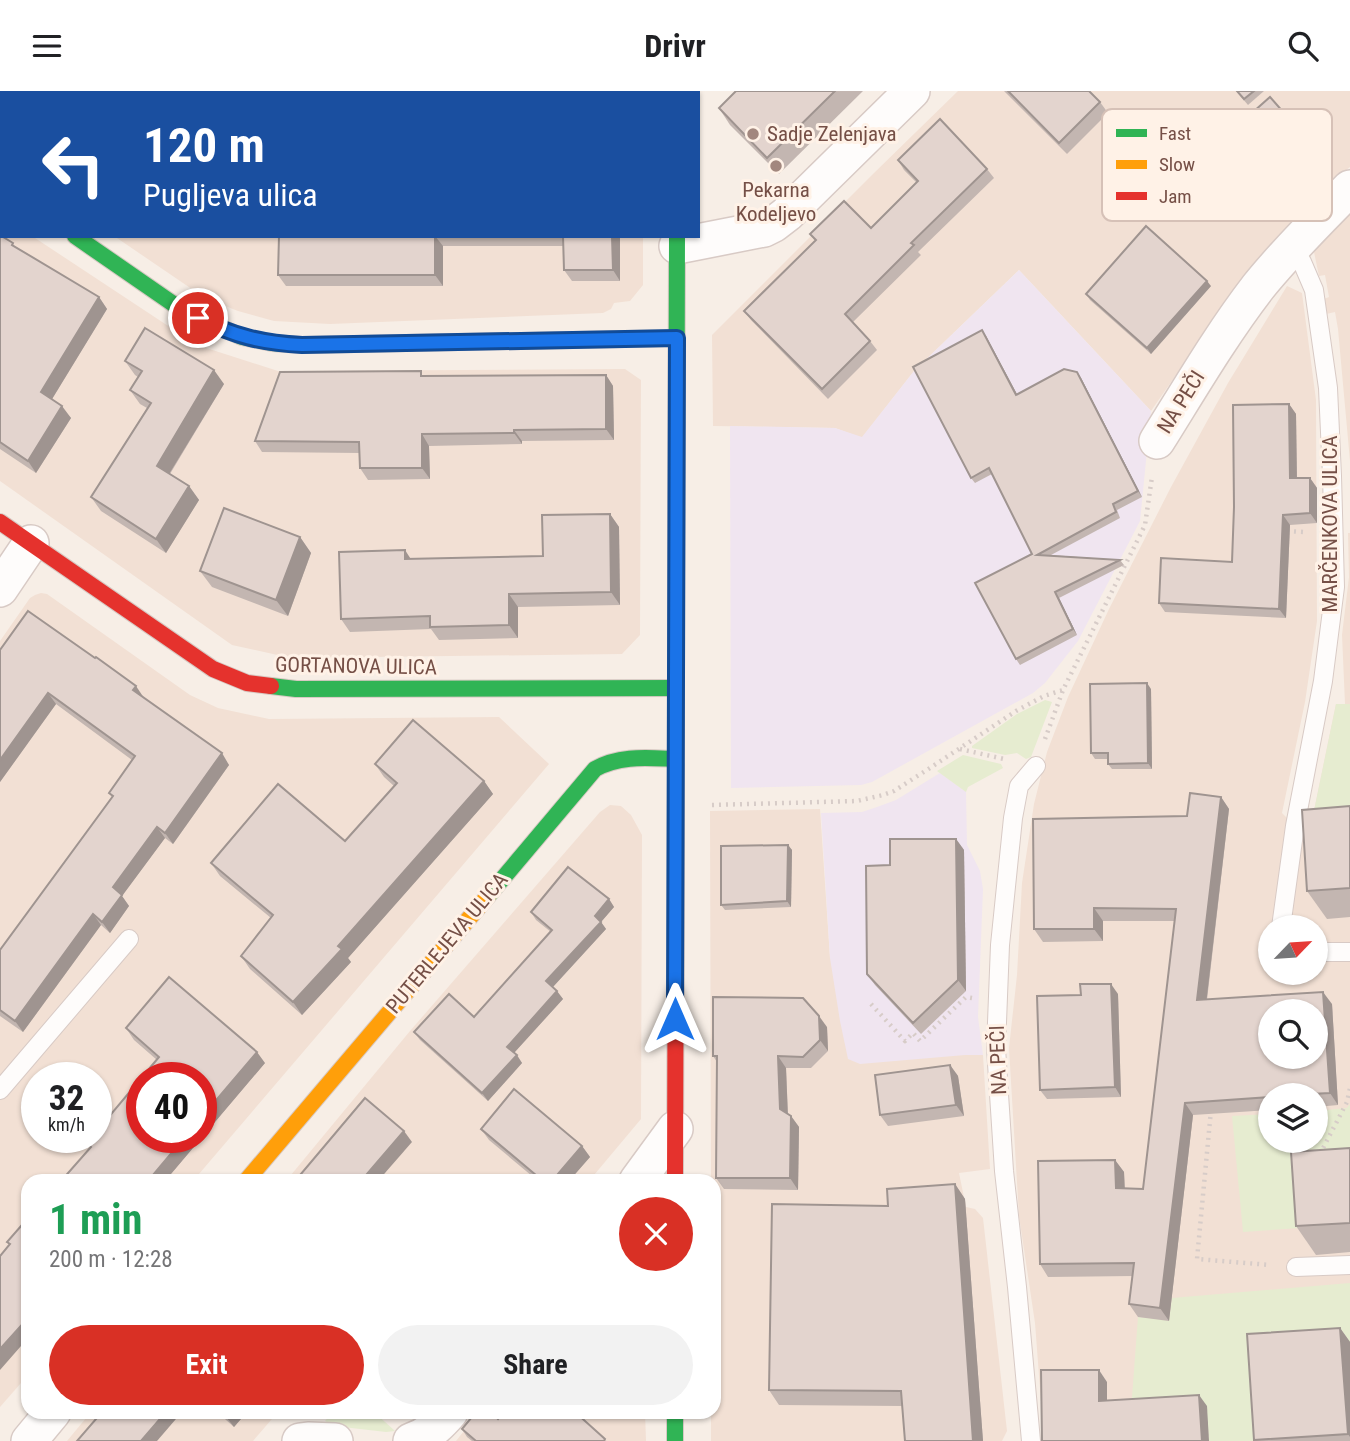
<!DOCTYPE html>
<meta charset="utf-8">
<style>
body{margin:0;font-family:"Roboto Condensed",sans-serif;background:#f2f2f2;color:#202124;height:100vh;display:flex;flex-direction:column;font-size:26px;white-space:nowrap}
*{box-sizing:border-box;margin:0}
p{font-size:23px;color:#757577}
.icon{flex:none;width:38px;height:38px;fill:none;stroke:currentColor;stroke-width:2;stroke-linecap:round;stroke-linejoin:round}
.map{position:relative;flex:1;overflow:hidden}
.drawer{position:absolute;left:21px;top:1083px;width:700px;height:245px;display:flex;flex-direction:column;background:#fff;border-radius:21px;box-shadow:0 2px 5px #0004}
.drawer>*{flex:none}
.banner{position:absolute;left:0px;top:0px;width:700px;height:147px;box-shadow:0 2px 5px #0004;background:#1a4fa0;color:#fff;overflow:hidden}
.needle{width:46px;rotate:65deg}
.controls{position:absolute;left:1258px;top:824px;display:grid;gap:14px}
.controls a{display:grid;place-items:center;width:70px;height:70px;border-radius:50%;background:#fff;box-shadow:0 2px 5px #0004;font-size:35px}
.speed{position:absolute;left:21px;top:971px;display:flex;gap:14px;font-size:35px;font-weight:700;text-align:center}
.speed>*{display:grid;place-content:center;width:91px;height:91px;border-radius:50%;background:#fff;box-shadow:0 2px 5px #0004;line-height:1}
.speed small{font-size:18px;font-weight:400}
.speed .limit{border:10px solid #d22;background:#fff;color:#111}
.pin{position:absolute;display:grid;place-items:center;width:60px;height:60px;color:#fff;margin:-30px;border:4px solid #fff;border-radius:50%;box-shadow:0 2px 7px #0007}
.me{position:absolute;width:77px;margin:-38px;rotate:0deg;stroke-linejoin:round;filter:drop-shadow(0 0 5px #0008)}
.turn{display:flex;align-items:center;gap:24px;height:147px;padding:0 28px;font-size:32px}
.turn .icon{width:91px;height:91px;stroke-width:2.5}
.turn b{display:block;font-size:49px;line-height:60px}
.round{display:grid;place-items:center;flex:none;width:74px;height:74px;border-radius:37px;background:#f2f2f2}
.summary{display:flex;align-items:center;justify-content:space-between;height:119px;padding:0 28px}
h1{font-size:42px;font-weight:700;line-height:52px;color:#1e9e55}
.button{display:flex;gap:14px;margin-top:auto;padding:14px 28px}
.button a{flex:1;height:80px;border-radius:42px;background:#d93025;color:#fff;font-size:28px;font-weight:700;line-height:80px;text-align:center}
.button a+a{background:#f2f2f2;color:#202124}
header{display:flex;justify-content:space-between;align-items:center;height:91px;padding:0 28px;background:#fff;font-size:32px;font-weight:700}
.map>svg:first-child{display:block}
</style>
<header><svg class="icon" aria-label="menu" viewBox="0 0 24 24"><path d="M4 6h16M4 12h16M4 18h16"/></svg>Drivr<svg class="icon" aria-label="search" viewBox="0 0 24 24"><circle cx="10" cy="10" r="6"/><path d="M15 15l6 6"/></svg></header>
<div class="map">
<svg width="1350" height="1350" viewBox="0 0 1350 1350">
<rect width="100%" height="100%" fill="#f7eee6"/>
<!-- residential -->
<g fill="#f2e0d4" fill-rule="evenodd">
<path d="M0 0H641V2H2V69L0 68Z"/>
<path d="M958 0H1350V76L1322 98 1239 193 1151 320 1019 179 914 280 862 347 835 337 713 335 712 244 874 82Z"/>
<path d="M1350 120V370L1338 238 1335 221 1326 223 1324 208 1329 206 1325 184 1319 185 1314 161 1319 152Z"/>
<path d="M0 124 2 125V145H32L197 254 278 280 625 278 641 289 640 544 622 563 291 567 232 554 0 390Z"/>
<path d="M114 145H643V194L630 210 614 212 611 218 603 222 330 233 274 230 238 220 205 207Z"/>
<path d="M1287 195 1302 202 1316 309 1317 530 1305 611 1282 722 1295 735 1309 744 1336 613H1345L1342 544 1349 486 1348 442H1350V1350H1044L1035 1232 1019 1125 1009 957 1017 884 1022 792 1034 713 1047 661 1068 606 1109 518 1171 396 1228 292ZM1270 836H1316V882H1270ZM1270 920H1316V966H1270ZM1270 1004H1316V1050H1270Z"/>
<path d="M41 502 47 503 190 604 218 617 269 628 499 626 549 673 193 1090H28V1284L0 1316V550L30 507 35 504ZM37 987H96V1046H37ZM142 987H201V1046H142Z"/>
<path d="M610 714 621 715 631 724 642 744 641 1028 589 1090H286L410 940 600 721Z"/>
<path d="M820 718 830 867 965 964H983L990 1078 959 1082 966 1116 975 1118 983 1127 1007 1340 1002 1350H711V1321H714V1090H711L710 720Z"/>
<path d="M91 1321H278L253 1350H67Z"/>
<path d="M479 1321H645L646 1350H456Z"/>
</g>
<!-- education -->
<g fill="#f0e5f0">
<path d="M1019 179 1151 320 1140 430 1078 550 1045 592 1033 602 872 691 861 694 731 697 730 335 835 337 862 346 914 280Z"/>
<path d="M940 682 966 701 967 754 980 780 983 798 978 926 983 964H965L860 973 848 968 840 930 830 867 821 722 862 721 877 716 896 709Z"/>
</g>
<!-- green -->
<g fill="#e6ecd0">
<path d="M1045 609 1052 611 1031 666 1026 668 1017 662 1005 664 972 657V655L1017 623Z"/>
<path d="M1336 613H1350V745L1309 744Z"/>
<path d="M963 664 1001 673 1003 677 968 696 966 701 937 680Z"/>
<path d="M1350 1013V1087L1314 1136 1243 1141 1232 1025 1270 1023V1050H1316V1020L1347 1017Z"/>
<path d="M1350 1192V1266L1272 1350H1209L1206 1315 1131 1319 1138 1226 1169 1229 1172 1207Z"/>
<path d="M333 1321H374L395 1340 386 1341 334 1335 325 1330Z"/>
</g>
<g fill="none" stroke-linecap="round" stroke-linejoin="round">
<!-- lane casing -->
<g stroke="#d8cac5" stroke-width="20">
<g id="lane">
<path d="M1281 836 1295 735 1323 590 1335 496 1332 385 1328 297 1314 199 1302 171 1293 157"/>
<path d="M1316 861H1350"/>
<path d="M0 999 129 848"/>
<path d="M1296 1176 1350 1174"/>
<path d="M1031 1350 1017 1196 1004 1080 996 957 1000 854 1013 727 1019 695 1036 675"/>
</g>
</g>
<!-- street casing -->
<g stroke="#d8cac5" stroke-width="38">
<g id="street">
<path d="M0 94 2 95"/>
<path d="M677 155 764 138 774 133 787 123 912 0"/>
<path d="M1157 350C1189 299 1221 244 1258 196 1286 161 1319 129 1350 97"/>
<path d="M0 498 31 452"/>
<path d="M637 1090 675 1038"/>
<path d="M29 1350 53 1321"/>
<path d="M300 1350 308 1349 335 1350"/>
<path d="M411 1350C428 1344 438 1335 450 1321"/>
</g>
</g>
<!-- fast casing -->
<g stroke="#d7c9c3" stroke-width="18">
<g id="fast">
<path d="M75 145 182 219 242 246 272 252 302 254 676 247"/>
<path d="M676 493 677 145"/>
<path d="M271 595 296 598 676 597"/>
<path d="M488 805 595 678C620 664 647 667 675 668"/>
<path d="M675 1321V1350"/>
</g>
</g>
<!-- slow casing -->
<g stroke="#d7c9c3" stroke-width="18">
<g id="slow">
<path d="M677 0V2"/>
<path d="M676 754V493"/>
<path d="M246 1090 488 805"/>
</g>
</g>
<!-- jam casing -->
<g stroke="#d7c9c3" stroke-width="18">
<g id="jam">
<path d="M0 431 213 578 247 592 271 595"/>
<path d="M675 1090 676 754"/>
</g>
</g>
<!-- path -->
<g stroke="#d7ccc8" stroke-width="4.5" stroke-dasharray="2 5" stroke-linecap="butt">
<path d="M1287 440 1304 441V443"/>
<path d="M1045 648 1063 599 1145 434 1152 386"/>
<path d="M960 658 1004 668"/>
<path d="M712 714 857 710 883 704 894 700 930 677 1016 620 1044 605 1063 599"/>
<path d="M871 913 905 950 913 942 920 950 966 906 972 907"/>
<path d="M1211 1019 1197 1168 1270 1174"/>
<path d="M1320 1063 1347 1011 1350 997"/>
</g>
<!-- lane -->
<use href="#lane" stroke="#fefcfb" stroke-width="18"/>
<!-- street -->
<use href="#street" stroke="#fefcfb" stroke-width="35"/>
<!-- fast -->
<use href="#fast" stroke="#30b455" stroke-width="16"/>
<!-- slow -->
<use href="#slow" stroke="#ff9f0a" stroke-width="16"/>
<!-- jam -->
<use href="#jam" stroke="#e5322d" stroke-width="16"/>
</g>
<!-- wall -->
<g fill="#c3b6b1">
<path d="M0 0H76L75 2H2V23L0 21Z"/>
<path d="M736 0H863L779 83 730 34 719 17Z"/>
<path d="M1004 0H1089L1100 11 1108 22 1067 63Z"/>
<path d="M1236 0H1264L1248 14Z"/>
<path d="M1312 54 1323 70 1263 124 1221 76 1209 60Z"/>
<path d="M898 69 987 78 994 87 918 161 921 164 853 231 870 250 877 259 828 308 751 229 744 220 815 150 810 143 871 137 917 92 904 79Z"/>
<path d="M0 144 16 156 99 206 107 218 52 308 71 327 36 382 0 358Z"/>
<path d="M279 145H620V190H572L564 179 563 155H443V195H286L278 184Z"/>
<path d="M1211 195 1151 263 1090 209 1086 203Z"/>
<path d="M986 245 1017 303 1077 281 1081 287 1142 406 1117 419 1120 427 1051 464 1120 469 1124 474 1059 507 1077 544 1020 574 1016 568 1032 463 992 383 975 392 971 387Z"/>
<path d="M125 270 224 293 170 383 189 395 199 409 166 462 101 420 91 406 147 317 140 313 130 299 138 286 135 284Z"/>
<path d="M606 284 613 295 614 349 522 350V353L429 355 430 388 368 389 360 377V362L262 361 255 350 425 285Z"/>
<path d="M1289 313 1296 323 1297 387H1310L1317 397V432L1290 434 1286 527 1165 521 1159 512 1232 471Z"/>
<path d="M610 423 619 436 620 514 518 516V547L439 549 431 538 350 541 341 528 411 468 543 465Z"/>
<path d="M300 446 311 462 288 525 212 496 200 480Z"/>
<path d="M0 559 144 607 229 674 173 753 165 747 122 805 129 815 110 842 101 834 23 941 0 925V859L112 706 109 702 132 669 56 613 0 691Z"/>
<path d="M1151 598 1152 678H1112L1108 673V668H1095L1091 662Z"/>
<path d="M375 673 484 690 493 703 348 867 351 871 302 924 250 878 241 865 271 827 220 785 211 772 345 750 394 695 384 686Z"/>
<path d="M1221 706 1229 718 1207 909 1332 913 1338 1014 1316 1016V1004H1270V1019L1193 1024 1169 1230 1138 1226 1129 1213 1133 1185 1048 1186 1040 1173 1115 1069 1124 1081 1125 1097 1143 1098 1175 830H1103V850L1043 851 1034 838 1187 725Z"/>
<path d="M1350 715V826L1327 828 1307 800Z"/>
<path d="M956 748 964 759 966 900 921 943 875 894 867 883 890 774Z"/>
<path d="M788 754 792 759 791 816 725 819 721 814Z"/>
<path d="M609 808 614 816 601 831 606 838 553 896 563 908 514 962 522 972 488 1010 420 949 414 941 474 926 551 841 536 829 531 821Z"/>
<path d="M1118 903 1121 1006 1047 1008 1040 999 1081 904Z"/>
<path d="M827 936 828 960 811 977H786L788 1023 791 1025 799 1036 798 1099 724 1098 716 1087 717 971 713 965Z"/>
<path d="M126 937 265 972 165 1090H61L91 1057 87 1052 157 969 134 949Z"/>
<path d="M950 974 958 985 964 1025 888 1035 880 1024Z"/>
<path d="M481 1038 582 1055 590 1066 569 1090H538L489 1049Z"/>
<path d="M1350 1057V1161L1316 1164 1296 1135Z"/>
<path d="M955 1093 965 1108 983 1350H905L902 1315 779 1314 769 1299 888 1115Z"/>
<path d="M1340 1237 1350 1251V1350H1255Z"/>
<path d="M217 1321H247L234 1336Z"/>
<path d="M498 1328 607 1350H472L467 1346 462 1338Z"/>
</g>
<!-- shaded-wall -->
<g fill="#9f9490">
<path d="M53 0H76L75 2H52Z"/>
<path d="M435 145 443 155V195L435 184Z"/>
<path d="M612 145H620V190L613 179Z"/>
<path d="M1207 190 1211 195 1151 263 1147 257Z"/>
<path d="M99 206 107 218 49 313 41 301Z"/>
<path d="M982 239 986 245 1020 309 1016 304Z"/>
<path d="M214 279 224 293 166 388 157 375Z"/>
<path d="M1077 281 1081 287 1142 406 1138 400Z"/>
<path d="M606 284 613 295 614 349 606 338Z"/>
<path d="M1289 313 1296 323 1297 396 1290 387Z"/>
<path d="M62 315 71 327 36 382 28 370Z"/>
<path d="M514 339 522 350V353L514 342Z"/>
<path d="M422 343 429 355 430 388 422 377Z"/>
<path d="M1310 387 1317 397V432L1310 422Z"/>
<path d="M189 395 199 409 166 462 156 448Z"/>
<path d="M610 423 619 436 620 514 611 501Z"/>
<path d="M1283 424 1290 434 1286 527 1279 518Z"/>
<path d="M300 446 311 462 288 525 276 509Z"/>
<path d="M405 459 414 473 405 468Z"/>
<path d="M1055 501 1059 507 1077 544 1073 538Z"/>
<path d="M509 503 518 516V547L509 534Z"/>
<path d="M1147 592 1151 598 1152 678 1148 672Z"/>
<path d="M136 595 144 607 133 599Z"/>
<path d="M48 602 56 613 0 691V669Z"/>
<path d="M222 662 229 674 173 753 165 742Z"/>
<path d="M484 690 493 703 348 867 351 871 302 924 293 911 338 855Z"/>
<path d="M1221 706 1229 718 1205 922 1197 909Z"/>
<path d="M157 736 165 747 122 805 129 815 110 842 102 831 113 796Z"/>
<path d="M956 748 964 759 966 900 958 889Z"/>
<path d="M788 754 792 759 791 816 787 810Z"/>
<path d="M609 808 614 816 601 831 606 838 551 898 546 890 595 825Z"/>
<path d="M1094 817 1103 830V850L1094 838Z"/>
<path d="M93 823 101 834 23 941 15 930Z"/>
<path d="M1111 893 1118 903 1121 1006 1115 996Z"/>
<path d="M557 900 563 908 513 963 507 956Z"/>
<path d="M1323 901 1332 913 1338 1014 1330 1002Z"/>
<path d="M819 925 827 936 828 960 820 949Z"/>
<path d="M257 961 265 972 165 1090H148L185 1046H201V1027Z"/>
<path d="M517 964 522 972 488 1010 482 1002Z"/>
<path d="M778 965 786 977 788 1029 780 1018Z"/>
<path d="M950 974 958 985 964 1025 956 1014Z"/>
<path d="M1185 1012 1193 1024 1169 1230 1160 1217Z"/>
<path d="M791 1025 799 1036 798 1099 790 1087Z"/>
<path d="M404 1040 412 1051 378 1090H361Z"/>
<path d="M582 1055 590 1066 569 1090H552Z"/>
<path d="M1115 1069 1124 1081 1125 1109 1116 1097Z"/>
<path d="M955 1093 965 1108 983 1350H973Z"/>
<path d="M28 1227V1247L0 1279V1258Z"/>
<path d="M1340 1237 1350 1251V1346L1348 1343Z"/>
<path d="M1099 1279 1107 1291V1321L1099 1310Z"/>
<path d="M1199 1304 1207 1315 1209 1350H1202Z"/>
<path d="M166 1321H182L157 1350H141Z"/>
<path d="M230 1321H247L234 1336 226 1326Z"/>
</g>
<!-- building -->
<g fill="#e3d4ce" stroke="#9f9490" stroke-width="2" fill-rule="evenodd">
<path d="M0 0H53L52 2H2V13L0 12Z"/>
<rect x="437" y="0" width="197" height="2"/>
<path d="M736 0H835L767 67 719 17Z"/>
<path d="M1008 0H1089L1100 11 1059 52Z"/>
<path d="M1237 0H1254L1244 8Z"/>
<path d="M1270 6 1312 54 1251 107 1209 60Z"/>
<path d="M940 28 987 78 911 152 914 154 845 223 870 250 822 298 744 220 816 149 810 143 844 110 871 137 918 90 898 69Z"/>
<path d="M1146 135 1207 190 1147 257 1086 203Z"/>
<path d="M0 144 13 152 12 154 99 206 41 301 62 315 28 370 0 351Z"/>
<path d="M279 145H435V184H278Z"/>
<path d="M563 145H612L613 179H564Z"/>
<path d="M145 237 214 279 157 375 189 395 156 448 91 406 151 312 130 299 142 280 125 270Z"/>
<path d="M982 239 1016 304 1064 278 1077 281 1138 400 1113 413 1116 421 1037 464 1120 469 1055 501 1073 538 1016 568 975 492 1032 463 989 377 971 387 913 276Z"/>
<path d="M421 280V285L606 284V338L514 339V342L422 343V377H360L359 351 255 350 280 281Z"/>
<path d="M1289 313 1290 387H1310V422L1283 424 1279 518 1159 512 1161 467 1232 471 1234 416 1233 314Z"/>
<path d="M224 417 300 446 276 509 200 480Z"/>
<path d="M610 423 611 501 509 503V534L430 536V525L341 528 339 461 405 459V468L543 465 542 424Z"/>
<path d="M28 520 95 567 96 566 136 595 133 599 222 662 165 742 157 736 113 796 122 804 102 831 93 823 15 930 0 919V859L113 705 109 702 135 665 48 602 0 669V559Z"/>
<path d="M1147 592 1148 672 1108 673V662H1091L1090 593Z"/>
<path d="M413 629 484 690 338 855 342 858 293 911 241 865 273 824 211 772 278 693 345 750 397 692 375 673Z"/>
<path d="M1190 702 1221 706 1197 909 1323 901 1330 1002 1290 1004H1270V1006L1185 1012 1160 1217 1129 1213 1134 1172 1040 1173 1038 1070 1115 1069 1116 1097 1143 1098 1176 818 1094 817V838H1034L1033 728 1187 725ZM1270 920H1316V966H1270Z"/>
<path d="M1350 715V797L1307 800 1302 719Z"/>
<path d="M890 748H956L958 889 913 932 867 883 866 775 890 774Z"/>
<path d="M788 754 787 810 721 814V755Z"/>
<path d="M568 776 609 808 595 825 601 831 546 890 557 900 507 956 517 964 482 1002 414 941 449 903 474 926 552 839 531 821Z"/>
<path d="M169 886 257 961 201 1027V987H142V1046H185L148 1090H61L91 1056 87 1052 92 1046H96V1041L159 966 126 937Z"/>
<path d="M1080 893H1111L1115 996 1040 999 1037 905 1081 904Z"/>
<path d="M713 906 803 907 819 925 820 949 803 966 778 965 780 1018 791 1025 790 1087H716L717 965H713Z"/>
<path d="M950 974 956 1014 880 1024 875 984Z"/>
<path d="M514 998 582 1055 552 1090H543L481 1038Z"/>
<path d="M365 1007 404 1040 361 1090H295Z"/>
<path d="M1350 1057V1132L1296 1135 1291 1061Z"/>
<path d="M955 1093 973 1350H905L901 1300 769 1299 772 1113 888 1115 887 1098Z"/>
<path d="M28 1127V1227L0 1258V1165L10 1153 7 1151Z"/>
<path d="M1340 1237 1348 1343 1254 1349 1247 1243Z"/>
<path d="M1041 1279H1099V1310L1199 1304 1202 1350H1042Z"/>
<path d="M102 1321H166L141 1350H77Z"/>
<path d="M221 1321H230L226 1326Z"/>
<path d="M476 1321H491L498 1328 504 1321H575L605 1348 604 1350H476L462 1338Z"/>
</g>
<g fill="none" stroke-linecap="round" stroke-linejoin="round">
<!-- route casing -->
<g stroke="#114b97" stroke-width="18">
<path id="route" d="M198 227C234 245 262 252 302 254L677 247 675 928"/>
</g>
<!-- route -->
<use href="#route" stroke="#1a73e8" stroke-width="12"/>
</g>
<!-- markers -->
<g fill="#a2877e" stroke="#fff2e7" stroke-width="2.5">
<circle cx="753" cy="43" r="7"/>
<circle cx="776" cy="75" r="7"/>
</g>
<g text-anchor="middle" stroke-width="6" stroke-linejoin="round" paint-order="stroke">
<!-- poi labels -->
<g font-size="21" fill="#754f46" stroke="#fff2e7" text-anchor="start">
<text x="767" y="50">Sadje Zelenjava</text>
<text x="776" y="106" text-anchor="middle">Pekarna<tspan x="776" dy="24">Kodeljevo</tspan></text>
</g>
<!-- street labels -->
<g font-size="21" fill="#754f46" stroke="#fff2e7">
<text transform="translate(1181 311) rotate(-58)" y="7">NA PEČI</text>
<text transform="translate(1330 433) rotate(-90)" y="7">MARČENKOVA ULICA</text>
<text transform="translate(356 575) rotate(1)" y="7">GORTANOVA ULICA</text>
<text transform="translate(447 852) rotate(-50)" y="7">PUTERLEJEVA ULICA</text>
<text transform="translate(998 969) rotate(-92)" y="7">NA PEČI</text>
</g>
</g>
<!-- legend -->
<rect x="1102" y="18" width="230" height="112" rx="10" fill="#fff2e7" stroke="#d6c1b7" stroke-width="2"/>
<rect x="1116" y="38" width="31" height="8" fill="#30b455"/>
<rect x="1116" y="69" width="31" height="9" fill="#ff9f0a"/>
<rect x="1116" y="101" width="31" height="8" fill="#e5322d"/>
<g font-size="19" fill="#754f46">
<text x="1159" y="49">Fast</text>
<text x="1159" y="80">Slow</text>
<text x="1159" y="112">Jam</text>
</g>
</svg>
<div class="controls">
<a><svg class="needle" viewBox="-14 -14 28 28"><path d="M0-13l5 13h-10z" fill="#e53935"/><path d="M0 13l5-13h-10z" fill="#757577"/></svg></a>
<a><svg class="icon" aria-label="search" viewBox="0 0 24 24"><circle cx="10" cy="10" r="6"/><path d="M15 15l6 6"/></svg></a>
<a><svg class="icon" aria-label="layers" viewBox="0 0 24 24"><path d="M12 4l9 5-9 5-9-5zM3 14l9 5 9-5"/></svg></a>
</div>
<div class="speed"><div>32<small>km/h</small></div><div class="limit">40</div></div>
<div class="pin" style="left:198px;top:227px;background:#d93025"><svg class="icon" aria-label="arrive" viewBox="0 0 24 24"><path d="M6 21V4h12l-3 4 3 4H6"/></svg></div>
<svg class="me" style="left:675px;top:928px" viewBox="-20 -20 40 40"><path d="M0-17L14 15 0 8-14 15z" fill="#1a73e8" stroke="#fff" stroke-width="4"/></svg>
<div class="banner">
<div class="turn"><svg class="icon" aria-label="left" viewBox="0 0 24 24"><path d="M17 20v-9H6M10 6l-5 5 5 5"/></svg><div><b>120 m</b>Pugljeva ulica</div></div>
</div>
<section class="drawer">
<div class="summary"><div><h1>1 min</h1><p>200 m · 12:28</p></div><a class="round" style="background:#d93025;color:#fff"><svg class="icon" aria-label="close" viewBox="0 0 24 24"><path d="M6 6l12 12M18 6L6 18"/></svg></a></div>
<div class="button"><a>Exit</a><a>Share</a></div>
</section>
</div>
